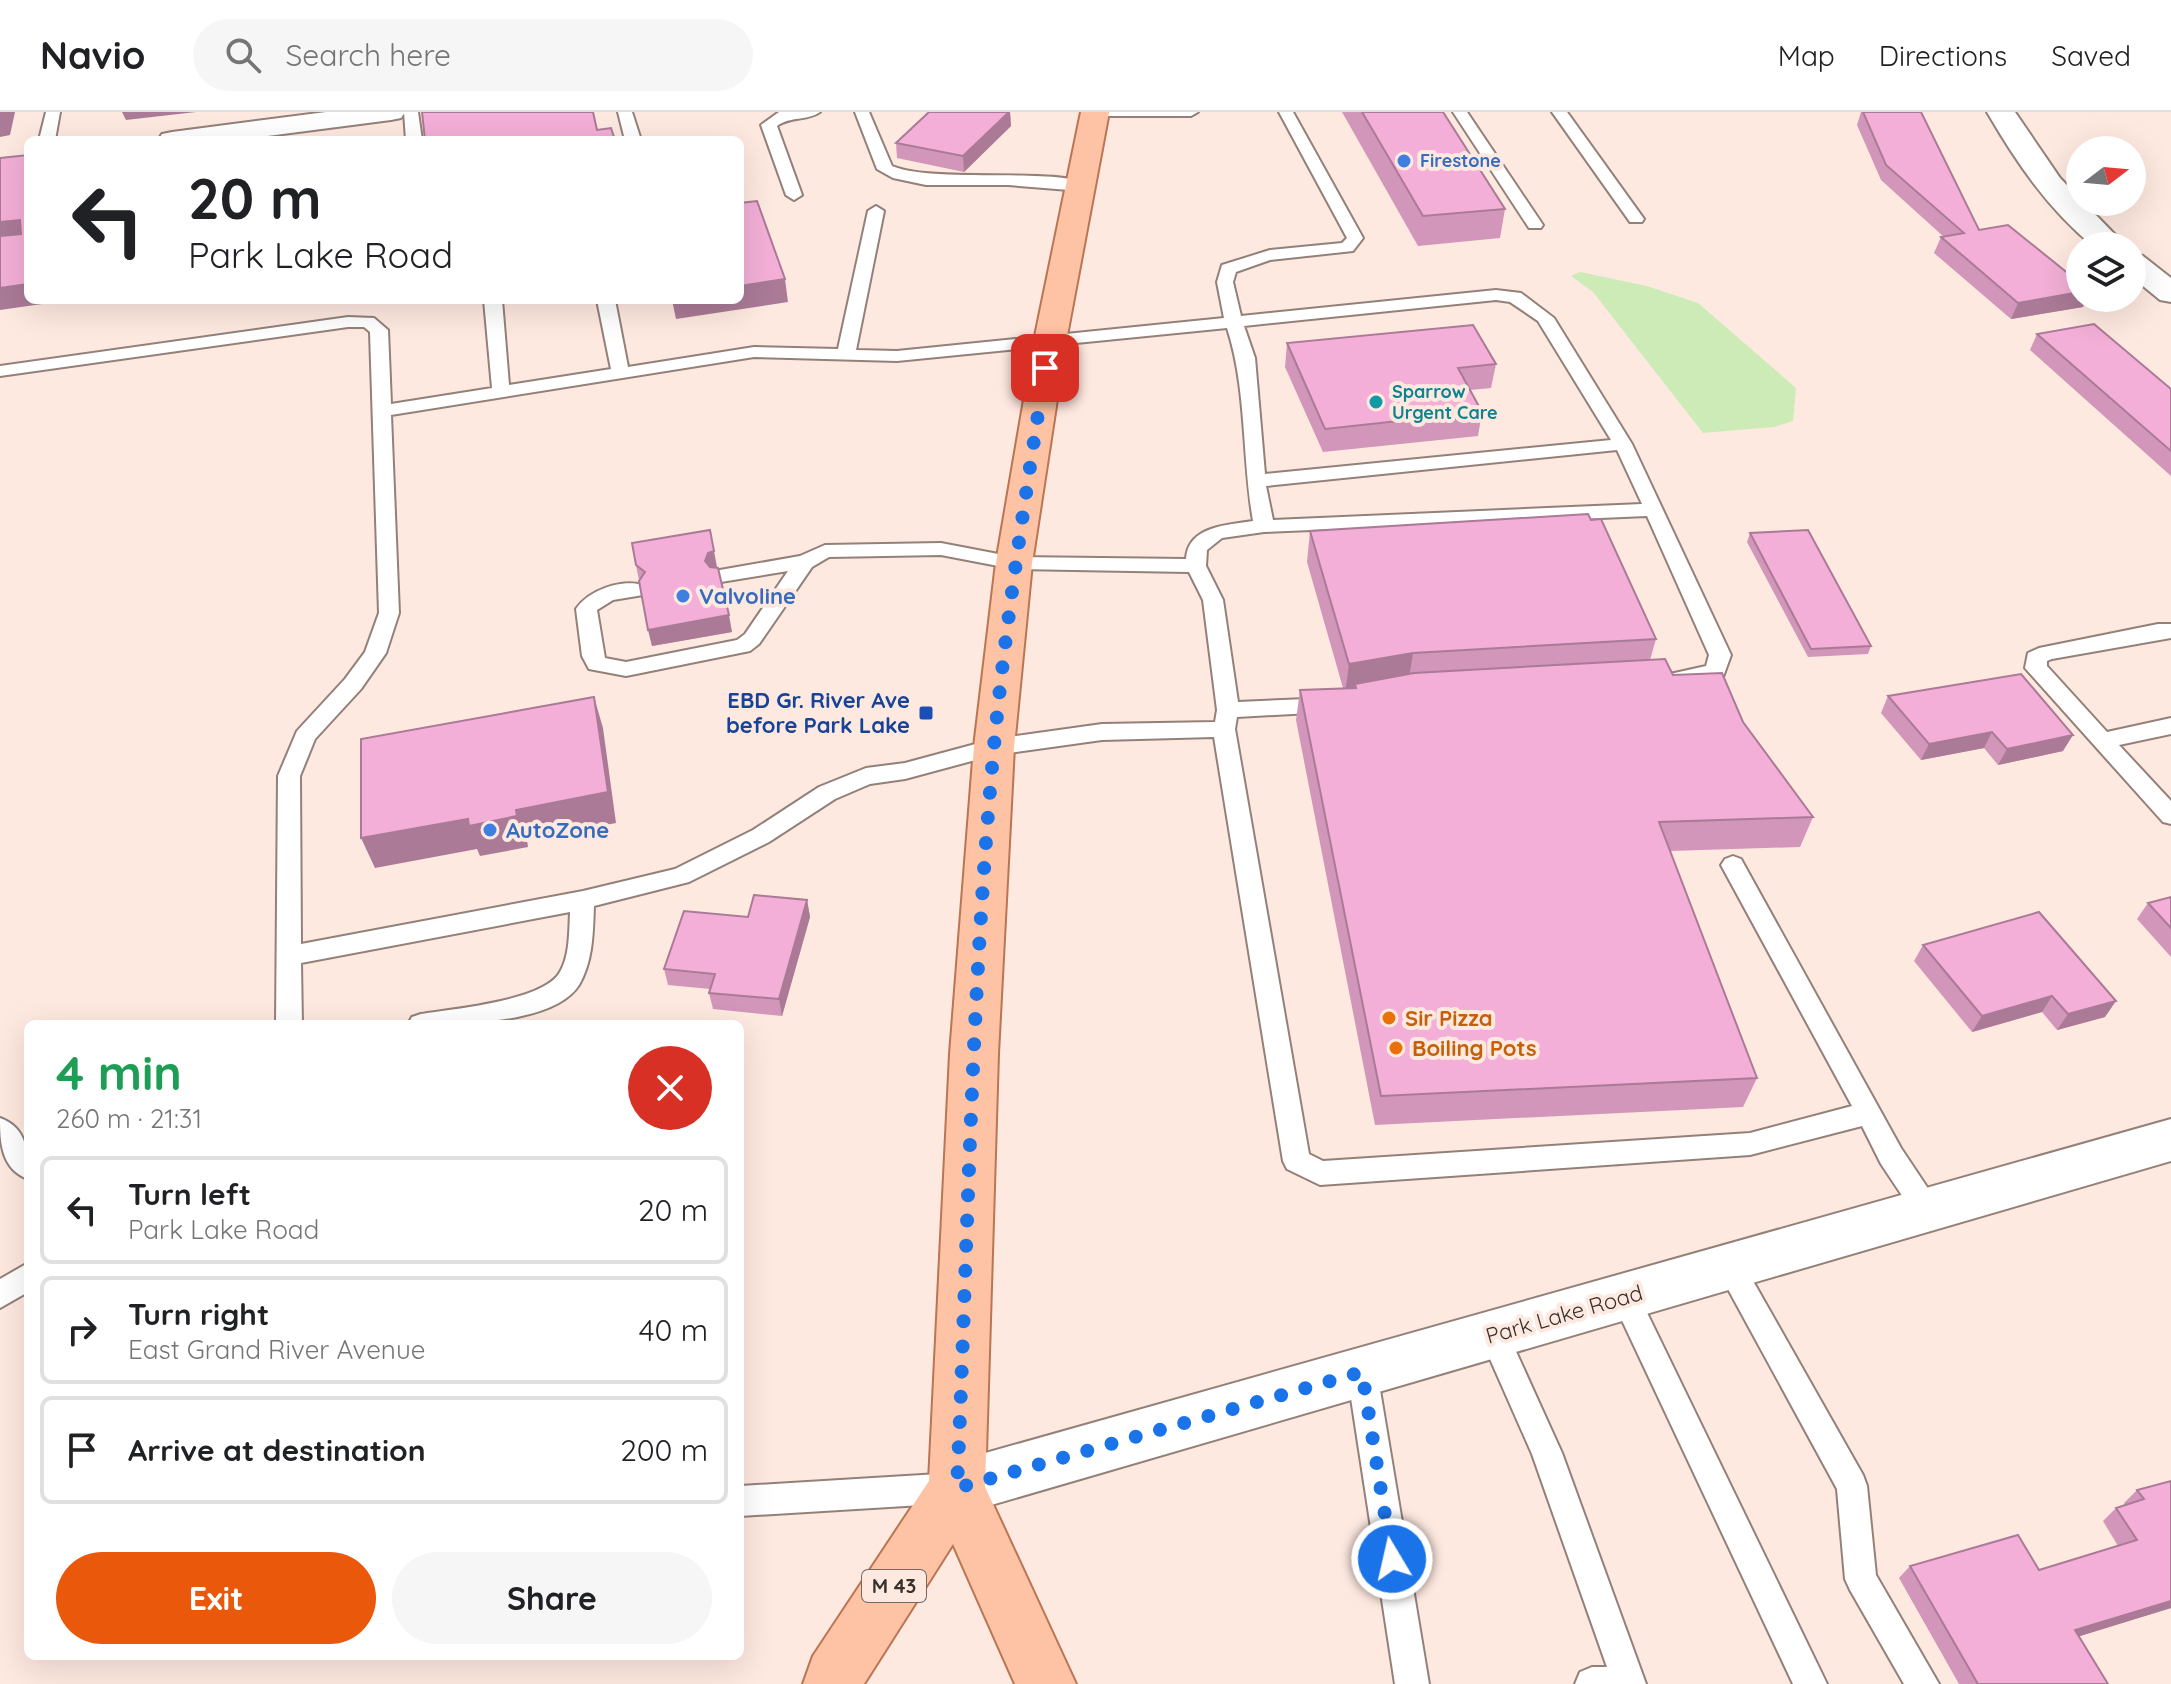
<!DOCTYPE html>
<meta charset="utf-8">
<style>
body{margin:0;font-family:Quicksand,sans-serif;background:#f6f6f6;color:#202124;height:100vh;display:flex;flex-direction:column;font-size:30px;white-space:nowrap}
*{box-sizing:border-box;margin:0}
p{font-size:26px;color:#757577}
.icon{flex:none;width:44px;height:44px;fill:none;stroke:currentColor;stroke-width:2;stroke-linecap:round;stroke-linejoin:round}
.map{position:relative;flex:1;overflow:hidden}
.sheet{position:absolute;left:24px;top:908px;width:720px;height:640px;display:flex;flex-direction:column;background:#fff;border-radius:12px;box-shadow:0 8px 32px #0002}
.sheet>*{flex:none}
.top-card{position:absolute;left:24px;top:24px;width:720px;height:168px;border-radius:12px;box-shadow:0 8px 32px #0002;background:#fff;color:#202124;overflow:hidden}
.needle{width:52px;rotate:74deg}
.controls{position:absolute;left:2066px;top:24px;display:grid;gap:16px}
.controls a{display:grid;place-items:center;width:80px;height:80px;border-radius:50%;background:#fff;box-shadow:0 8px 32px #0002;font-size:40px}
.pin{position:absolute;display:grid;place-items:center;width:68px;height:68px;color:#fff;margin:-34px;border-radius:16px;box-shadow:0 4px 12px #0006}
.me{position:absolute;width:88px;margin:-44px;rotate:351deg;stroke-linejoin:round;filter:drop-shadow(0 0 6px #0008)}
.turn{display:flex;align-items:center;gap:28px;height:168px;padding:0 32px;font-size:36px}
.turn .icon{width:104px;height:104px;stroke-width:2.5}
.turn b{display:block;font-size:56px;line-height:68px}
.round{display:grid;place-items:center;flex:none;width:84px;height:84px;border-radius:42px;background:#f6f6f6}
.overview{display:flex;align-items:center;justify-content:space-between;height:136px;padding:0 32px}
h1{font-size:48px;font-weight:700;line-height:60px;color:#1e9e55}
.button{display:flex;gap:16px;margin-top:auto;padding:16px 32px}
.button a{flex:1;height:92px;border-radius:48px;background:#ea580c;color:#fff;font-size:32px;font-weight:700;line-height:92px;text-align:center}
.button a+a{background:#f6f6f6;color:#202124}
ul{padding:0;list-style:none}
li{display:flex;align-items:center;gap:24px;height:108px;margin:0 16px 12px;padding:0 16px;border:4px solid #e0e0e0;border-radius:12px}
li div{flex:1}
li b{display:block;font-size:30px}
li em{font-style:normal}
header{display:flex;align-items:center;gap:48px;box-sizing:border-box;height:112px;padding:0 40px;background:#fff;border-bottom:2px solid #e0e0e0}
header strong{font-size:38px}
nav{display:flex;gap:44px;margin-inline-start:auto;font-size:28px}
.search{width:560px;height:72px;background:#f6f6f6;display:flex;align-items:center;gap:20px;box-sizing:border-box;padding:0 28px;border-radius:44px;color:#757577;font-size:30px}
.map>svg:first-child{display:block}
</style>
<header>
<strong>Navio</strong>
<div class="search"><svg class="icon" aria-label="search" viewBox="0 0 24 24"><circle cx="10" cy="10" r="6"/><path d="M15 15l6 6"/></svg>Search here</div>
<nav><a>Map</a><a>Directions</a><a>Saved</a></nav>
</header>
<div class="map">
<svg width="2171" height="1572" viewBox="0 0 2171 1572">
<rect width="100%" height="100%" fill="#fee9e0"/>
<!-- green -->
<path fill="#ccebb7" d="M1580 160 1647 174 1698 191 1796 276 1793 309 1774 315 1703 321 1593 180 1571 164Z"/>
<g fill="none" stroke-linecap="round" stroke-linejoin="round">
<!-- lane casing -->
<g stroke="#938079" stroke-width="4">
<g id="lane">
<path d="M46 0H60L55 28H39Z"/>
<path d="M404 0H418L422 28H406Z"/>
<path d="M618 0H632L641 28H625Z"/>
<path d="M779 0H820C808 9 790 4 777 14L802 83 794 88 786 83 761 13Z"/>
<path d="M855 0H869L892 54C935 72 1067 54 1089 74L1081 79 1008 73H926L893 66 877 57Z"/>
<path d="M1086 0H1198L1191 4H1093Z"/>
<path d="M1279 0H1293L1363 126 1353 139 1270 148 1236 160 1233 170 1241 204 1496 178 1521 181 1554 206 1632 332 1731 543 1723 565 1678 574 1670 572 1667 567 1670 562 1706 554 1709 543 1647 404 1264 420 1222 426 1207 438 1206 454 1223 488 1238 590 1330 586 1338 588 1341 593 1338 598 1330 600 1237 605 1235 617 1309 1042 1323 1049 1750 1021 1852 994 1721 753 1725 747 1733 744 1741 747 1901 1036 1937 1090 1941 1098 1937 1106 1927 1110 1917 1106 1881 1052 1862 1014 1750 1043 1320 1073 1287 1057 1283 1049 1214 625 1102 628 994 643 905 667 870 672 835 687 769 730 689 770 594 794C593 821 593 849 579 873 553 914 451 912 408 912L412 905 421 902C453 897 544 889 560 860 570 843 569 819 570 800L301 851 302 912H276L278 664 297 619 345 567 365 540 379 501 370 220 364 215H348L0 264V254L348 205 374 206 388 218 391 292 492 276 484 188H502L509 273 611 257 597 188H615L628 255 754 235 838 237 868 99 876 94 884 99 856 238 897 239 1224 206 1217 170 1222 153 1270 138 1342 131 1347 126ZM1496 188 1510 190 1538 209 1611 328 1265 362 1255 246 1244 214ZM1227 216C1247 277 1242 346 1253 409 1227 413 1188 414 1186 447L1014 445 941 431 825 433 800 444 714 459 711 464 714 469 721 470 788 459 745 522 737 528 626 550 605 546 597 498 613 488 643 483 646 478 643 473C621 467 589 478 576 497L582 544 589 557 626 564 750 539 759 532 812 455 829 445 941 443 1014 457 1189 460 1203 488 1217 598 1215 610 1102 612 994 627 905 651 866 656 819 675 753 718 675 757 583 779 301 832 300 664 315 627 361 577 386 541 399 501 391 303 754 245 897 249ZM1617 338 1642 392 1273 408 1266 374Z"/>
<path d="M1453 0H1467L1543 113 1541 116H1529Z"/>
<path d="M1552 0H1567L1644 107 1642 110H1630Z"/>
<path d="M2158 512H2171V526L2052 547 2047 549V554L2107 620 2171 606V622L2119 633 2171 689V712L2163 710 2025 556 2028 541 2039 536Z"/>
<path d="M0 1006C28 1016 28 1042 28 1067 1 1057 0 1030 0 1006Z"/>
<path d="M1730 1142 1740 1146 1863 1363 1867 1374 1876 1463 1939 1572H1904L1850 1478 1845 1467 1837 1377 1716 1155 1720 1146Z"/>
<path d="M28 1151V1180L0 1196V1167Z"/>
<path d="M1625 1172 1635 1176 1827 1572H1793L1611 1185 1615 1176Z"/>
<path d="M1494 1209 1504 1213 1562 1341 1646 1572H1575L1580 1560 1592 1555H1607L1532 1342 1479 1222 1484 1213Z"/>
<path d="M1362 1246 1372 1250 1377 1260 1429 1572H1395L1347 1260 1352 1250Z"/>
<path d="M955 1361 966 1365 970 1376 966 1387 955 1391 740 1404V1374Z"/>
</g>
</g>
<!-- street casing -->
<g stroke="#938079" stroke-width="4">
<g id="street">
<path d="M326 0H405L401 6 391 8 237 28H158L162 22 172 20Z"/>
<path d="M1987 0H2015L2060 66 2126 134H2093C2048 97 2016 50 1987 0Z"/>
<path d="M2132 141 2143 144 2171 166V190L2160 188 2132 165Z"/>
</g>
</g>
<!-- secondary casing -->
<g stroke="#938079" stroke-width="4">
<path id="secondary" d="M2171 1007V1049L957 1403 937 1395 929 1376 937 1357 957 1349Z"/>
</g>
<!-- primary casing -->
<g stroke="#b97554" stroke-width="4">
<path id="primary" d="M1081 0H1109L1066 229 1032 451 1014 635 998 942 985 1375 1076 1572H1015L953 1432 864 1572H803L813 1544 929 1369 950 942 974 635 996 451 1034 229Z"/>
</g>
<!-- lane -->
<use href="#lane" fill="#fff" fill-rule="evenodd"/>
<!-- street -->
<use href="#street" fill="#fff" fill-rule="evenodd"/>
<!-- secondary -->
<use href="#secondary" fill="#fff" fill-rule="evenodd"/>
<!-- primary -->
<use href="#primary" fill="#fec2a4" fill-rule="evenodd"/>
</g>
<!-- wall -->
<g fill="#d196b9">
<path d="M929 0H1010L1011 14 964 60 897 46 896 31Z"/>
<path d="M1342 0H1443L1505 97 1500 126 1418 134Z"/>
<path d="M1861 0H1921L1979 118 2080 186H2087L2083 195 2011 207 1934 141 1941 125H1944L1881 68 1857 13Z"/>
<path d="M2037 222 2171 277V364L2030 238Z"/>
<path d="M1287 231 1496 252 1491 276 1470 278 1482 300 1478 324 1323 340 1285 255Z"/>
<path d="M1310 419 1656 527 1650 548 1743 610 1813 705 1800 735 1670 739 1757 966 1743 995 1375 1013 1296 608 1300 578 1343 576 1307 450Z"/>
<path d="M1750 421 1871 534 1868 542 1808 545 1747 430Z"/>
<path d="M636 453 717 455 716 456 732 520 652 534Z"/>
<path d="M1888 584 2063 639 1998 653 1984 636 1921 648 1881 601Z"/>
<path d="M2171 785V845L2137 807 2148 791Z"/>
<path d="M807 788 810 805 782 904 713 897 709 881 710 877 668 873 664 857 748 805Z"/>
<path d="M1923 833 2105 905 2057 918 2042 900 1972 920 1914 849Z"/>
<path d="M2171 1369V1496L2079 1524 2108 1572H1959L1899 1466 1910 1454 2039 1458 2118 1434 2103 1409 2116 1396 2125 1393 2124 1391 2137 1378Z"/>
</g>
<!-- shaded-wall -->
<g fill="#aa7a96">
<path d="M0 0H15L10 23 0 25Z"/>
<path d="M122 0H196L126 8Z"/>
<path d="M1009 0H1010L1011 14 964 60 963 44Z"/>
<path d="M20 108 28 124 0 132V110Z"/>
<path d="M785 167 788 190 676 207 672 188H740V174Z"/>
<path d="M28 172V188H70L0 198V176Z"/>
<path d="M2080 180V186H2087L2083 195 2011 207 2018 191Z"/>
<path d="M714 439 717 455 711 457 705 449 708 441Z"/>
<path d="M729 503 732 520 652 534 648 518Z"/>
<path d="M1413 541 1408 572H1355L1354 581 1345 582 1349 552Z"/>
<path d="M594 585 603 616 616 711 527 728 528 735 480 744 477 737 375 756 361 726Z"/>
<path d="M1992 620 1984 636 1921 648 1929 632Z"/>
<path d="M2073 623 2063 639 1998 653 2007 637Z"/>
<path d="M807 788 810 805 782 904 779 887Z"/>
<path d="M2052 884 2042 900 1972 920 1982 904Z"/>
<path d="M2116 889 2105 905 2057 918 2068 902Z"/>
<path d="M2171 1489V1496L2061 1530 2075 1518Z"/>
</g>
<!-- building -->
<g fill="#f3afd7" stroke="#aa7a96" stroke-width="2">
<path d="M422 0H593L597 18 611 16 615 28H425Z"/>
<path d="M929 0H1009L963 44 896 31Z"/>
<path d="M1362 0H1443L1505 97 1423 104Z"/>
<path d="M1863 0H1921L1979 118 2008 113 2080 171V180L2018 191 1941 125 1964 121 1886 53Z"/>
<path d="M28 43V172L0 176V124L21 122 20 108 0 110V46Z"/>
<path d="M757 89 785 167 740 174V91Z"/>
<path d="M2094 212 2171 277V339L2037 222Z"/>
<path d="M1473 213 1496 252 1458 256 1482 300 1325 317 1287 231Z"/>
<path d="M1588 402 1591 408 1601 407 1656 527 1413 541 1349 552 1310 419Z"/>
<path d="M710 418 714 439 708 441 705 449 710 455 718 456 729 503 648 518 639 469 645 460 636 453 632 431Z"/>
<path d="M1808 418 1871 534 1811 537 1750 421Z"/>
<path d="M1665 547 1673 563 1722 561 1743 610 1813 705 1659 710 1757 966 1381 984 1300 578 1356 576 1355 572 1414 561Z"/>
<path d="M2021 562 2073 623 2007 637 1992 620 1929 632 1888 584Z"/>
<path d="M594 585 608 680 516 698 517 704 469 714 468 707 361 726V627Z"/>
<path d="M754 783 807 788 779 887 709 881 715 862 664 857 684 799 748 805Z"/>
<path d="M2171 785V816L2148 791Z"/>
<path d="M2039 800 2116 889 2068 902 2052 884 1982 904 1923 833Z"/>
<path d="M2171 1369V1489L2075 1518 2108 1572H1978L1910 1454 2018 1423 2039 1458 2137 1428 2116 1396 2144 1387 2137 1378Z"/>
</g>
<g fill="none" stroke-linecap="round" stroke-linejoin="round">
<!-- route -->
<path stroke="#1a73e8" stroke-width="14" stroke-dasharray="0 25.2" d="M1045 256C1026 382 1006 507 994 634 971 880 968 1129 957 1376L1362 1260 1392 1447"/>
</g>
<!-- markers -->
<g fill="#3f7fe0" stroke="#fee9e0" stroke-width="3">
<circle cx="1404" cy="49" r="8"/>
<circle cx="683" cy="484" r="8"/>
<circle cx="490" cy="718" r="8"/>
</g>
<circle fill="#0f9aa8" stroke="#fee9e0" stroke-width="3" cx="1376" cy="290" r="8"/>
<rect fill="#1a4fb4" stroke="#fee9e0" stroke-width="3" x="918" y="593" width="16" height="16" rx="4"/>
<g fill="#e8710a" stroke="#fee9e0" stroke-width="3">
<circle cx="1389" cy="906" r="8"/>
<circle cx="1396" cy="936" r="8"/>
</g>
<g text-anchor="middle" stroke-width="8" stroke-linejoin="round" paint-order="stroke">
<!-- far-shop labels -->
<g font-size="18" font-weight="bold" fill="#366cbe" stroke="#fee9e0" text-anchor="start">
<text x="1420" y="55">Firestone</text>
</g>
<!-- far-culture labels -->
<g font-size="18" font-weight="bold" fill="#0d838f" stroke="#fee9e0" text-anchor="start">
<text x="1392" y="286">Sparrow<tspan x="1392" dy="21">Urgent Care</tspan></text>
</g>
<!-- shield labels -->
<rect fill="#fee9e0" stroke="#746863" stroke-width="2" x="862" y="1458" width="64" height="32" rx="6"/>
<g font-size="20" font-weight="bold" fill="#39312e">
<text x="894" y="1481">M 43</text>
</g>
<!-- shop labels -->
<g font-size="22" font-weight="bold" fill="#366cbe" stroke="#fee9e0" text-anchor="start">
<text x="699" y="492">Valvoline</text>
<text x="506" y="726">AutoZone</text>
</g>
<!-- transit labels -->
<g font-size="22" font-weight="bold" fill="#164399" stroke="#fee9e0" text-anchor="end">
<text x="910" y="596">EBD Gr. River Ave<tspan x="910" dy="25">before Park Lake</tspan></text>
</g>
<!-- food labels -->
<g font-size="22" font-weight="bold" fill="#c56008" stroke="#fee9e0" text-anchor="start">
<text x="1405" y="914">Sir Pizza</text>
<text x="1412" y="944">Boiling Pots</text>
</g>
<!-- street labels -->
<g font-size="22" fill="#39312e" stroke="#fee9e0">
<text transform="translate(1564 1202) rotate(-16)" y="8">Park Lake Road</text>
</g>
</g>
</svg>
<div class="controls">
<a><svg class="needle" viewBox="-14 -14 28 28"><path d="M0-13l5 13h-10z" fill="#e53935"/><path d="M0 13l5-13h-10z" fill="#757577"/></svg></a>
<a><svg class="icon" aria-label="layers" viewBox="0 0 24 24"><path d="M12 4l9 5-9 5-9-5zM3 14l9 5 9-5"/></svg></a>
</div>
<div class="pin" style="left:1045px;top:256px;background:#d93025"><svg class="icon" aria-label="arrive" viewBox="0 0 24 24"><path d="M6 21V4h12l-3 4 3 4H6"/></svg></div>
<svg class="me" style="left:1392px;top:1447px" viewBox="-20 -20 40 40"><circle r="17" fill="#1a73e8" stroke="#fff" stroke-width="3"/><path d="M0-11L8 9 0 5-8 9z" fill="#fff"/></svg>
<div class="top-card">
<div class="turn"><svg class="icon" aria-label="left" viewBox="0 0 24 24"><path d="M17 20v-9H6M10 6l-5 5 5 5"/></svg><div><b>20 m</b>Park Lake Road</div></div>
</div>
<section class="sheet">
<div class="overview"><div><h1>4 min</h1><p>260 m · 21:31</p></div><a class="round" style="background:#d93025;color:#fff"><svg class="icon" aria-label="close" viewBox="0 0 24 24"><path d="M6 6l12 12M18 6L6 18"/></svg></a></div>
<ul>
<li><svg class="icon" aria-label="left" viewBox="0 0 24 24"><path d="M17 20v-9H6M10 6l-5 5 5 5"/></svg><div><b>Turn left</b><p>Park Lake Road</p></div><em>20 m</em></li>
<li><svg class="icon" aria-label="right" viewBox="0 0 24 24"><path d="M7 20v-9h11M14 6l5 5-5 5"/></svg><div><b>Turn right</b><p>East Grand River Avenue</p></div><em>40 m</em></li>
<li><svg class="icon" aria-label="arrive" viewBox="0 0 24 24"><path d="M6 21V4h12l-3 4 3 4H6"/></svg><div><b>Arrive at destination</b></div><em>200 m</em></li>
</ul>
<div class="button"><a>Exit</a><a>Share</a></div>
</section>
</div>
